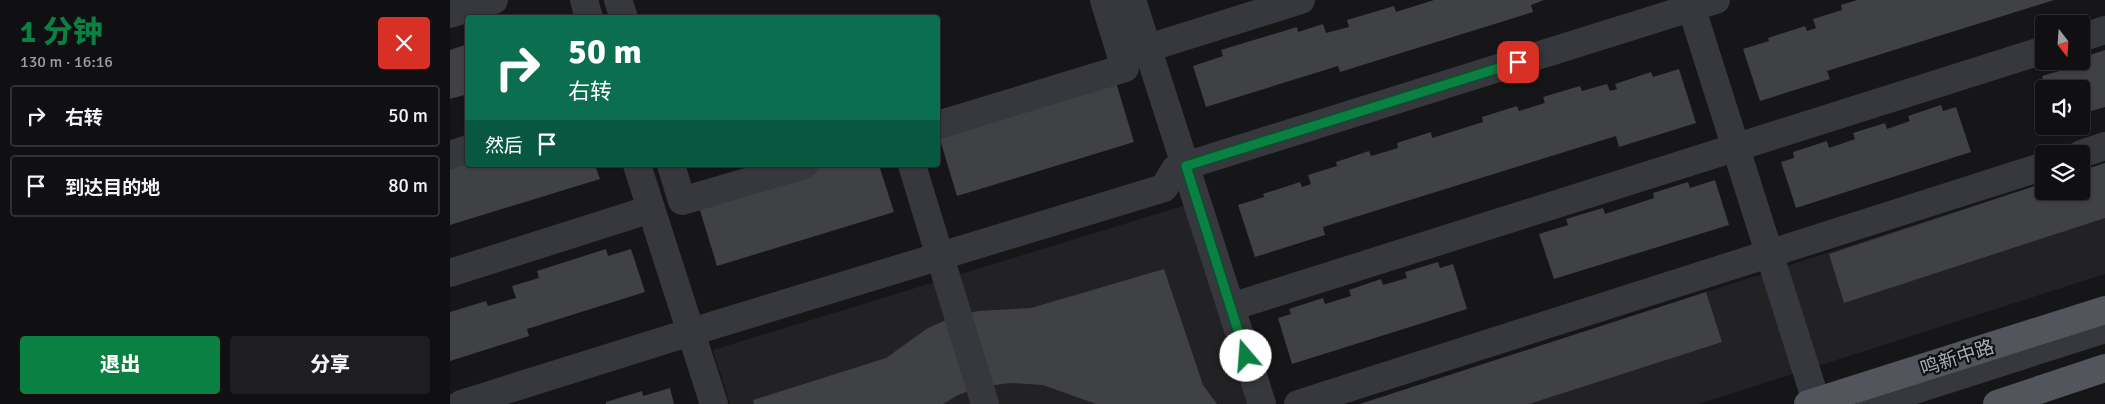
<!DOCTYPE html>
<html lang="zh">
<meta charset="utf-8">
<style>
body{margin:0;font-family:Signika,"Noto Sans SC",sans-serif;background:#1e1e20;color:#f1f3f6;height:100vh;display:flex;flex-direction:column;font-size:19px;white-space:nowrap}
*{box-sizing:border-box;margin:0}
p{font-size:16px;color:#9c9d9f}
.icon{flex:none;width:28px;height:28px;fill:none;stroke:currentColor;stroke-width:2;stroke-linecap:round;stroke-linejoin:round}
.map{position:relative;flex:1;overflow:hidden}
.side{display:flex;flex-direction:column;background:#101012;width:450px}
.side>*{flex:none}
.hud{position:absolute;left:15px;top:15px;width:475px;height:152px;border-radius:5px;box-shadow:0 1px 4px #0004,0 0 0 1px #303032;background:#0b6e4f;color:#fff;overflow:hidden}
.needle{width:32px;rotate:163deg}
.tools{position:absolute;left:1585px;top:15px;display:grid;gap:10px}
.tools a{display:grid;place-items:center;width:55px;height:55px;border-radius:5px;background:#101012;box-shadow:0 1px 4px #0004,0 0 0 1px #303032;font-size:25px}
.pin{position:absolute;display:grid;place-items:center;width:42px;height:42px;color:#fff;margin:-21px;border-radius:10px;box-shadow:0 2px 8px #0006}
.me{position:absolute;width:55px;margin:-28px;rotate:342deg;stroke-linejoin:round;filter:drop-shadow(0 0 4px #0008)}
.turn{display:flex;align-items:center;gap:18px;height:105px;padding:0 20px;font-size:22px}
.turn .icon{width:65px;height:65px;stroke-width:2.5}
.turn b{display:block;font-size:35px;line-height:42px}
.then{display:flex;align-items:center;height:48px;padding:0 20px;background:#0003;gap:10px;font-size:19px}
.round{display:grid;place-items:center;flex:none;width:52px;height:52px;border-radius:5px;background:#1e1e20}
.overview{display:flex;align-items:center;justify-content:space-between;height:85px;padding:0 20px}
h1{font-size:30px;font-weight:800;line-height:38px;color:#0b8043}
.button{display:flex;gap:10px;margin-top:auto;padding:10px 20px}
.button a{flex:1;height:58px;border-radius:5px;background:#0b8043;color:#fff;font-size:20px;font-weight:800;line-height:58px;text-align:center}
.button a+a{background:#1e1e20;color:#f1f3f6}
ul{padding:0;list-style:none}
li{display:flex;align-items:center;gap:15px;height:62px;margin:0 10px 8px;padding:0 10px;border:2px solid #303032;border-radius:5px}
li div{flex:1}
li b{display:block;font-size:19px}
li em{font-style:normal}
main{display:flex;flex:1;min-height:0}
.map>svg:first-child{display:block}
</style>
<main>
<section class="side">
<div class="overview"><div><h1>1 分钟</h1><p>130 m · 16:16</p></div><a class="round" style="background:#d93025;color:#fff"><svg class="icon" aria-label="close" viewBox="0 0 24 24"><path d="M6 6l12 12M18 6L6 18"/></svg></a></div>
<ul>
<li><svg class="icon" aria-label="right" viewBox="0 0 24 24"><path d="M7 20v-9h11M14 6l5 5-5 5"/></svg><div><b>右转</b></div><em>50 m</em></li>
<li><svg class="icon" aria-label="arrive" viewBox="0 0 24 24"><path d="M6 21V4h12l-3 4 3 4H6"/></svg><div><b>到达目的地</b></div><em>80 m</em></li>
</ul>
<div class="button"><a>退出</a><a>分享</a></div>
</section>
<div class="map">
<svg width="1655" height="404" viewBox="0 0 1655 404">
<rect width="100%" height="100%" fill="#161618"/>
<!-- built -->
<g fill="#222225">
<path d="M1655 163V274L1249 404H909L1594 183V191H1631Z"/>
<path d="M736 205 802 404H280L263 350Z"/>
</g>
<!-- building -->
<g fill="#404145">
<path d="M984 0H1094L1081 5 1083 12 890 72 888 66 756 107 743 66 773 56 771 50 847 27 848 32 873 24 876 33 899 27 897 20 944 6 946 12Z"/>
<path d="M1407 0H1604L1377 71 1380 79 1310 101 1293 49 1319 41 1318 38 1355 26 1357 31 1366 28 1363 19 1392 10 1391 5Z"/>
<path d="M18 44V94L0 99V50Z"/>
<path d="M1655 50V107L1631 114V89H1596L1592 76 1620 68 1618 62 1631 61V58Z"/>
<path d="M1229 69 1246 123 1169 147 1166 136 873 227 875 235 805 257 788 205 814 197 813 194 850 182 852 187 861 184 858 175 887 166 886 162 919 151 921 156 948 148 947 143 981 132 982 138 1033 122 1032 117 1067 106 1069 111 1095 103 1093 97 1130 86 1132 91 1157 84 1160 91 1167 89 1165 84 1201 72 1203 77Z"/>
<path d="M665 79 684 142 507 196 488 133Z"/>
<path d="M1491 105 1493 111 1506 107 1521 152 1346 208 1331 162 1344 158 1343 152 1377 141 1379 148 1405 139 1403 133 1435 123 1437 129 1460 121 1458 116Z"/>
<path d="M18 163V165H25L26 168 35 165H145L150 179 0 225V169Z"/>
<path d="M1655 163V218L1394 303 1379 254 1594 183V191H1631V171Z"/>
<path d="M374 165H429L444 212 267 266 248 204Z"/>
<path d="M1265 180 1279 225 1104 279 1089 234 1118 225 1116 219 1153 208 1155 214 1204 198 1203 193 1238 182 1240 188Z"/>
<path d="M156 249 158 256 181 249 195 292 77 329 79 336 0 361V312L36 301 38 306 66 298 62 286 89 278 87 271Z"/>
<path d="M988 262 990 268 1003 264 1017 309 842 364 828 318 841 314 839 309 873 298 875 304 901 296 899 290 931 279 933 285 957 278 955 272Z"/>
<path d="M714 269 753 385 767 404H646L593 385 560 383 531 387 508 395 493 404H304L303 400 436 358 478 328 503 317 528 311 581 308Z"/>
<path d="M1256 292 1272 342 1079 404H910Z"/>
<path d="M220 388 224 404H156V402L192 391 193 396Z"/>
</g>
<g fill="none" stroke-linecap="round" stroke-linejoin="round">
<!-- minor -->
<g stroke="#37383d" stroke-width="28">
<path d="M134 0 139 18"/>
<path d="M168 0 174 18"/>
<path d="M682 0 812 404"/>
<path d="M1239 0 1366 401"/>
<path d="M0 14 44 0"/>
<path d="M1631 38 1655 30"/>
<path d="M698 48 851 0"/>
<path d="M488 125 675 68 654 0"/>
<path d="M1631 154 1655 146"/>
<path d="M0 155 18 149"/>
<path d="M187 165 264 404"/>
<path d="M221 165 232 201 354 165"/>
<path d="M462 165 535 404"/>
<path d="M0 273 201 209"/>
<path d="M781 307 1594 50"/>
<path d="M11 404 241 332 714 188 725 169 1266 0"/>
<path d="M848 404 1594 166"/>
<path d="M1421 404 1655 329"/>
</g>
<!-- major -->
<g stroke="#53555c" stroke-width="28">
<path d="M1358 404 1655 310"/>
<path d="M1547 404 1655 368"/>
</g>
</g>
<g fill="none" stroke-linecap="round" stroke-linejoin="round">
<!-- route casing -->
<g stroke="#07532c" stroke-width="12">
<path id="route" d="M796 356 736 166 1068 62"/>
</g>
<!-- route -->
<use href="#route" stroke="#0b8043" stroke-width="9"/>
</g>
<g text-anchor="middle" stroke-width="4.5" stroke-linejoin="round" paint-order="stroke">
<!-- street labels -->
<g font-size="19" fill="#a8adb8" stroke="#111113">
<text transform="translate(1507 357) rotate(-18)" y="7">鸣新中路</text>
</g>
</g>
</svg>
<div class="tools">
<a><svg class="needle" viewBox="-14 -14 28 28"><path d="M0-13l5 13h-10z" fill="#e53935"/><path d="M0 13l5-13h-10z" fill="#9c9d9f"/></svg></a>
<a><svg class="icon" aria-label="sound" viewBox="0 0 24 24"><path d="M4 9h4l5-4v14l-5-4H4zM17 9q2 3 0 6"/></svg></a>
<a><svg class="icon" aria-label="layers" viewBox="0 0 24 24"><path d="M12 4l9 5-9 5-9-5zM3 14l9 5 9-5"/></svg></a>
</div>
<div class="pin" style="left:1068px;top:62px;background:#d93025"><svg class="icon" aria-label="arrive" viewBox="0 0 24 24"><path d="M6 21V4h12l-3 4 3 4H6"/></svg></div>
<svg class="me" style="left:796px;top:356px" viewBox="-20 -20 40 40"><circle r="19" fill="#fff"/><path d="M0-13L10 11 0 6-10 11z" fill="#0b8043"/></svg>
<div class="hud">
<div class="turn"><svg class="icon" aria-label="right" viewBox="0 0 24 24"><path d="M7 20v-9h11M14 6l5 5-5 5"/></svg><div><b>50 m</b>右转</div></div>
<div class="then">然后<svg class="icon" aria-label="arrive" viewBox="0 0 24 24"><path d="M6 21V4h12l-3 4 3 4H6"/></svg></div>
</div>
</div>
</main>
